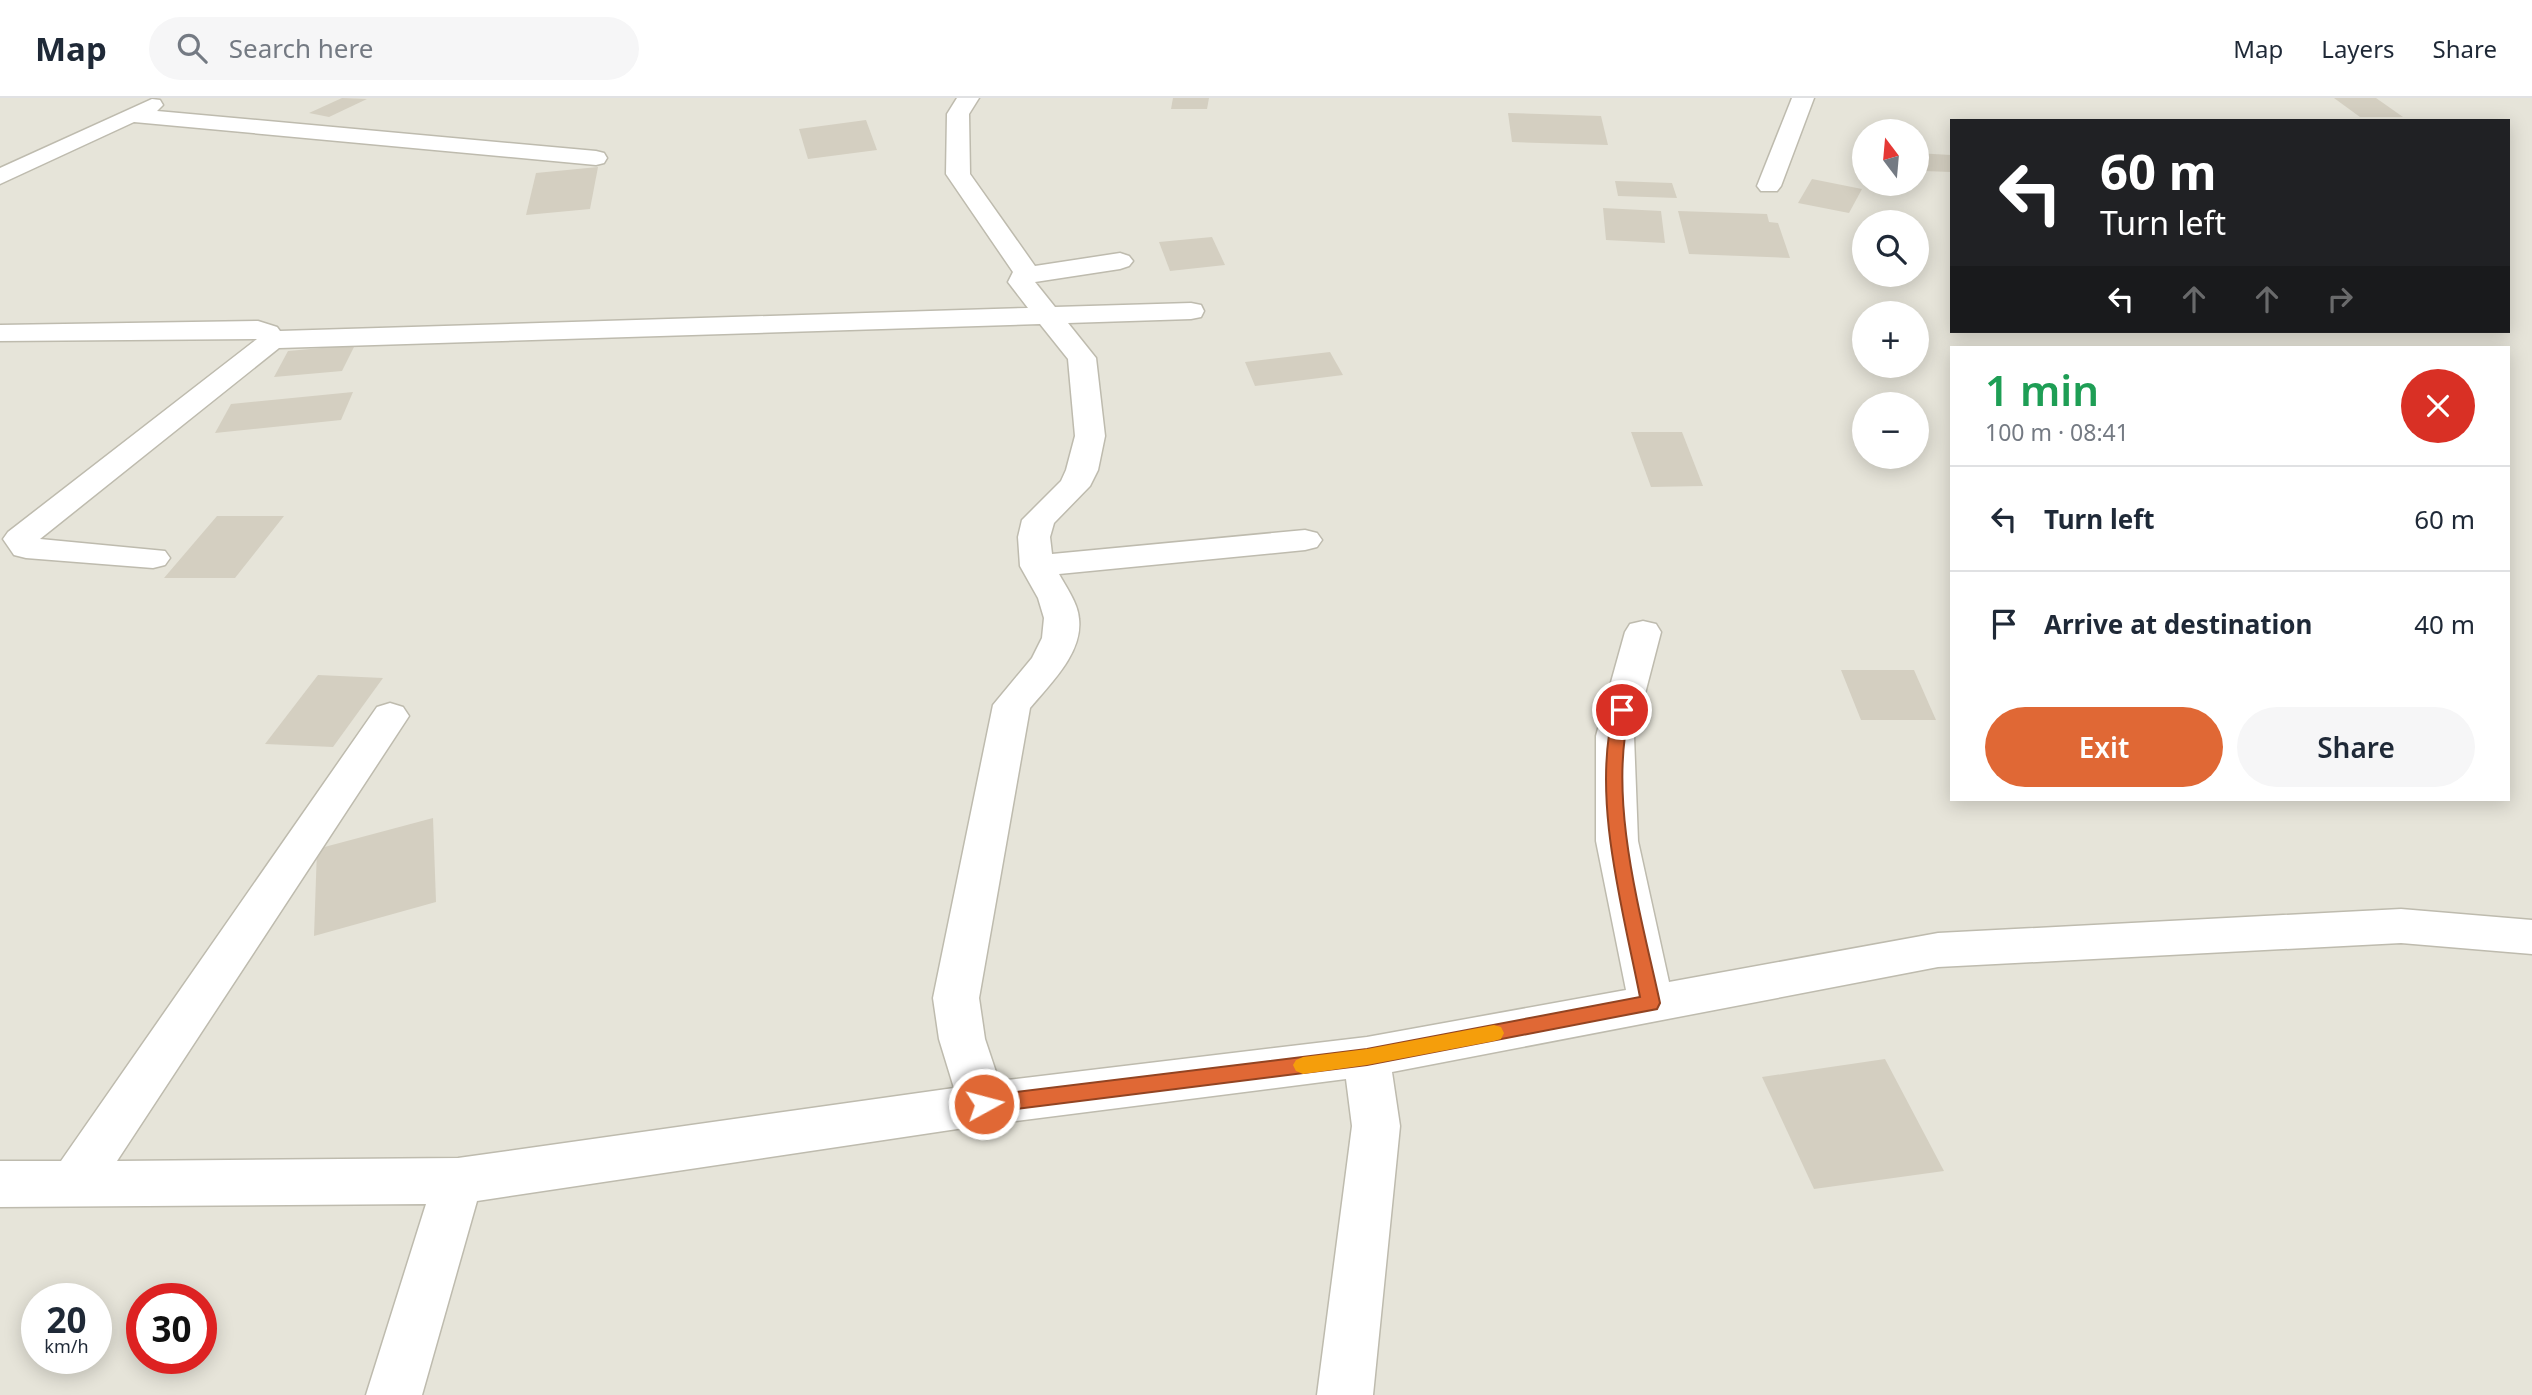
<!DOCTYPE html>
<meta charset="utf-8">
<style>
body{margin:0;font-family:"Noto Sans",sans-serif;background:#f6f6f7;color:#1f2937;height:100vh;display:flex;flex-direction:column;font-size:26px;white-space:nowrap}
*{box-sizing:border-box;margin:0}
p{font-size:23px;color:#747a83}
.icon{flex:none;width:38px;height:38px;fill:none;stroke:currentColor;stroke-width:2;stroke-linecap:round;stroke-linejoin:round}
.map{position:relative;flex:1;overflow:hidden}
.sheet{position:absolute;left:1950px;top:248px;width:560px;height:455px;display:flex;flex-direction:column;background:#fff;border-radius:0px;box-shadow:0 4px 18px #0003}
.sheet>*{flex:none}
.banner{position:absolute;left:1950px;top:21px;width:560px;height:214px;border-radius:0px;box-shadow:0 4px 18px #0003;background:#202124;color:#fff;overflow:hidden}
.needle{width:46px;rotate:344deg}
.tools{position:absolute;left:1852px;top:21px;display:grid;gap:14px}
.tools a{display:grid;place-items:center;width:77px;height:77px;border-radius:50%;background:#fff;box-shadow:0 4px 18px #0003;font-size:35px}
.speed{position:absolute;left:21px;top:1185px;display:flex;gap:14px;font-size:35px;font-weight:700;text-align:center}
.speed>*{display:grid;place-content:center;width:91px;height:91px;border-radius:50%;background:#fff;box-shadow:0 4px 18px #0003;line-height:1}
.speed small{font-size:18px;font-weight:400}
.speed .limit{border:10px solid #d22;background:#fff;color:#111}
.pin{position:absolute;display:grid;place-items:center;width:60px;height:60px;color:#fff;margin:-30px;border:4px solid #fff;border-radius:50%;box-shadow:0 2px 7px #0007}
.me{position:absolute;width:77px;margin:-38px;rotate:83deg;stroke-linejoin:round;filter:drop-shadow(0 0 5px #0008)}
.turn{display:flex;align-items:center;gap:24px;height:147px;padding:0 35px;font-size:32px}
.turn .icon{width:91px;height:91px;stroke-width:2.5}
.turn b{display:block;font-size:49px;line-height:60px}
.lanes{display:flex;align-items:center;height:66px;padding:0 35px;background:#0003;justify-content:center;gap:35px;direction:ltr}
.lanes .off{opacity:.35}
.round{display:grid;place-items:center;flex:none;width:74px;height:74px;border-radius:37px;background:#f6f6f7}
.headline{display:flex;align-items:center;justify-content:space-between;height:119px;padding:0 35px}
h1{font-size:42px;font-weight:600;line-height:52px;color:#1e9e55}
.button{display:flex;gap:14px;margin-top:auto;padding:14px 35px}
.button a{flex:1;height:80px;border-radius:42px;background:#e06835;color:#fff;font-size:28px;font-weight:600;line-height:80px;text-align:center}
.button a+a{background:#f6f6f7;color:#1f2937}
ul{padding:0;list-style:none}
li{display:flex;align-items:center;gap:21px;height:105px;padding:0 35px;border-top:2px solid #e0e1e3}
li div{flex:1}
li b{display:block;font-size:26px}
li em{font-style:normal}
header{display:flex;align-items:center;gap:42px;box-sizing:border-box;height:98px;padding:0 35px;background:#fff;border-bottom:2px solid #e0e1e3}
header strong{font-size:33px}
nav{display:flex;gap:38px;margin-inline-start:auto;font-size:24px}
.search{width:490px;height:63px;background:#f6f6f7;display:flex;align-items:center;gap:18px;box-sizing:border-box;padding:0 24px;border-radius:38px;color:#747a83;font-size:26px}
.map>svg:first-child{display:block}
</style>
<header>
<strong>Map</strong>
<div class="search"><svg class="icon" aria-label="search" viewBox="0 0 24 24"><circle cx="10" cy="10" r="6"/><path d="M15 15l6 6"/></svg>Search here</div>
<nav><a>Map</a><a>Layers</a><a>Share</a></nav>
</header>
<div class="map">
<svg width="2532" height="1297" viewBox="0 0 2532 1297">
<rect width="100%" height="100%" fill="#f3f2ea"/>
<!-- residential -->
<path fill="#e6e4d9" fill-rule="evenodd" d="M0 0H2532V1297H0ZM1951 23H2508V233H1951ZM1864 33H1916V86H1864ZM1864 124H1916V177H1864ZM1864 215H1916V268H1864ZM1951 250H2508V702H1951ZM1864 306H1916V359H1864ZM37 1200H96V1260H37ZM142 1200H201V1260H142Z"/>
<!-- building -->
<g fill="#d4cfc1">
<path d="M342 0 367 1 329 19 309 15Z"/>
<path d="M1173 0H1209L1207 11H1171Z"/>
<path d="M2334 0H2376L2403 19H2360Z"/>
<path d="M1508 15 1601 18 1608 47 1512 44Z"/>
<path d="M866 22 877 52 808 61 799 31Z"/>
<path d="M1916 55 1951 57V74L1924 73Z"/>
<path d="M598 69 590 111 526 117 536 75Z"/>
<path d="M1812 81 1862 91 1849 115 1798 105Z"/>
<path d="M1615 83 1672 85 1677 100 1618 98Z"/>
<path d="M1603 110 1661 113 1665 145 1606 142Z"/>
<path d="M1678 113 1767 116 1769 124 1778 125 1790 160 1689 156Z"/>
<path d="M1212 139 1225 167 1170 173 1159 144Z"/>
<path d="M355 247 342 273 274 279 288 253Z"/>
<path d="M1330 254 1343 277 1255 288 1245 264Z"/>
<path d="M353 294 341 322 215 335 231 306Z"/>
<path d="M1631 334H1682L1703 388 1651 389Z"/>
<path d="M217 418H284L235 480H164Z"/>
<path d="M1841 572H1914L1936 622H1861Z"/>
<path d="M318 577 383 580 333 649 265 646Z"/>
<path d="M433 720 436 804 314 838 317 751Z"/>
<path d="M1885 961 1944 1073 1814 1091 1762 979Z"/>
</g>
<g fill="none" stroke-linecap="round" stroke-linejoin="round">
<!-- minor casing -->
<g stroke="#bebbae" stroke-width="3">
<g id="minor">
<path d="M957 0H979L969 16 970 76 1035 168 1120 155 1129 158 1133 163 1129 168 1120 171 1035 184 1055 209 1191 205 1201 207 1204 213 1201 219 1191 221 1068 225 1096 260 1105 338 1098 372 1090 388 1054 425 1050 439 1052 456 1305 432 1317 435 1322 442 1317 449 1305 452 1059 476C1066 489 1078 505 1079 521 1083 555 1050 586 1030 610L979 900 985 941 999 983 1367 939 1626 892 1596 743V638L1625 534 1630 526 1643 523 1656 526 1661 534 1634 638 1638 743 1669 884 1938 835 2401 811 2532 822V856L2401 845 1938 869 1392 974 1400 1028 1373 1297H1317L1352 1028 1346 981 984 1027 477 1103 422 1297H366L426 1106 0 1109V1063H61L377 609 390 605 403 609 409 618 117 1063 458 1060 954 990 939 941 933 900 993 607 1032 560 1042 540 1044 520 1038 500 1020 468 1018 439 1022 422 1061 383 1066 372 1075 338 1068 261 1040 226 279 250 40 441 165 453 170 460 165 467 153 470 26 460 14 457 3 441 8 434 257 241 0 243V227L258 223 277 229 280 233 1028 210 1008 184 1013 174 946 76 947 16Z"/>
<path d="M1792 0H1814L1781 88 1777 93H1761L1757 88Z"/>
<path d="M152 1 160 2 163 7 157 13 596 53 604 55 607 60 604 65 596 67 134 24 0 86V70Z"/>
</g>
</g>
<!-- minor -->
<use href="#minor" fill="#fff" fill-rule="evenodd"/>
</g>
<!-- route -->
<path fill="#e06835" stroke="#924422" stroke-width="2" d="M1622 607 1630 612C1607 701 1641 817 1660 905L1657 911 1367 967 984 1015 977 1012 974 1006 977 1000 984 998 1367 951 1640 899C1623 812 1591 699 1614 612Z"/>
<!-- slow -->
<path fill="#f59e0b" d="M1494 927 1501 929 1504 935 1501 941 1494 943 1367 967 1303 976 1296 973 1293 967 1296 962 1303 959 1367 951Z"/>
</svg>
<div class="tools">
<a><svg class="needle" viewBox="-14 -14 28 28"><path d="M0-13l5 13h-10z" fill="#e53935"/><path d="M0 13l5-13h-10z" fill="#747a83"/></svg></a>
<a><svg class="icon" aria-label="search" viewBox="0 0 24 24"><circle cx="10" cy="10" r="6"/><path d="M15 15l6 6"/></svg></a>
<a>+</a>
<a>−</a>
</div>
<div class="speed"><div>20<small>km/h</small></div><div class="limit">30</div></div>
<div class="pin" style="left:1622px;top:612px;background:#d93025"><svg class="icon" aria-label="arrive" viewBox="0 0 24 24"><path d="M6 21V4h12l-3 4 3 4H6"/></svg></div>
<svg class="me" style="left:984px;top:1006px" viewBox="-20 -20 40 40"><circle r="17" fill="#e06835" stroke="#fff" stroke-width="3"/><path d="M0-11L8 9 0 5-8 9z" fill="#fff"/></svg>
<div class="banner">
<div class="turn"><svg class="icon" aria-label="left" viewBox="0 0 24 24"><path d="M17 20v-9H6M10 6l-5 5 5 5"/></svg><div><b>60 m</b>Turn left</div></div>
<div class="lanes"><svg class="icon" aria-label="left" viewBox="0 0 24 24"><path d="M17 20v-9H6M10 6l-5 5 5 5"/></svg><svg class="icon off" aria-label="ahead" viewBox="0 0 24 24"><path d="M12 20V5M6 11l6-6 6 6"/></svg><svg class="icon off" aria-label="ahead" viewBox="0 0 24 24"><path d="M12 20V5M6 11l6-6 6 6"/></svg><svg class="icon off" aria-label="right" viewBox="0 0 24 24"><path d="M7 20v-9h11M14 6l5 5-5 5"/></svg></div>
</div>
<section class="sheet">
<div class="headline"><div><h1>1 min</h1><p>100 m · 08:41</p></div><a class="round" style="background:#d93025;color:#fff"><svg class="icon" aria-label="close" viewBox="0 0 24 24"><path d="M6 6l12 12M18 6L6 18"/></svg></a></div>
<ul>
<li><svg class="icon" aria-label="left" viewBox="0 0 24 24"><path d="M17 20v-9H6M10 6l-5 5 5 5"/></svg><div><b>Turn left</b></div><em>60 m</em></li>
<li><svg class="icon" aria-label="arrive" viewBox="0 0 24 24"><path d="M6 21V4h12l-3 4 3 4H6"/></svg><div><b>Arrive at destination</b></div><em>40 m</em></li>
</ul>
<div class="button"><a>Exit</a><a>Share</a></div>
</section>
</div>
